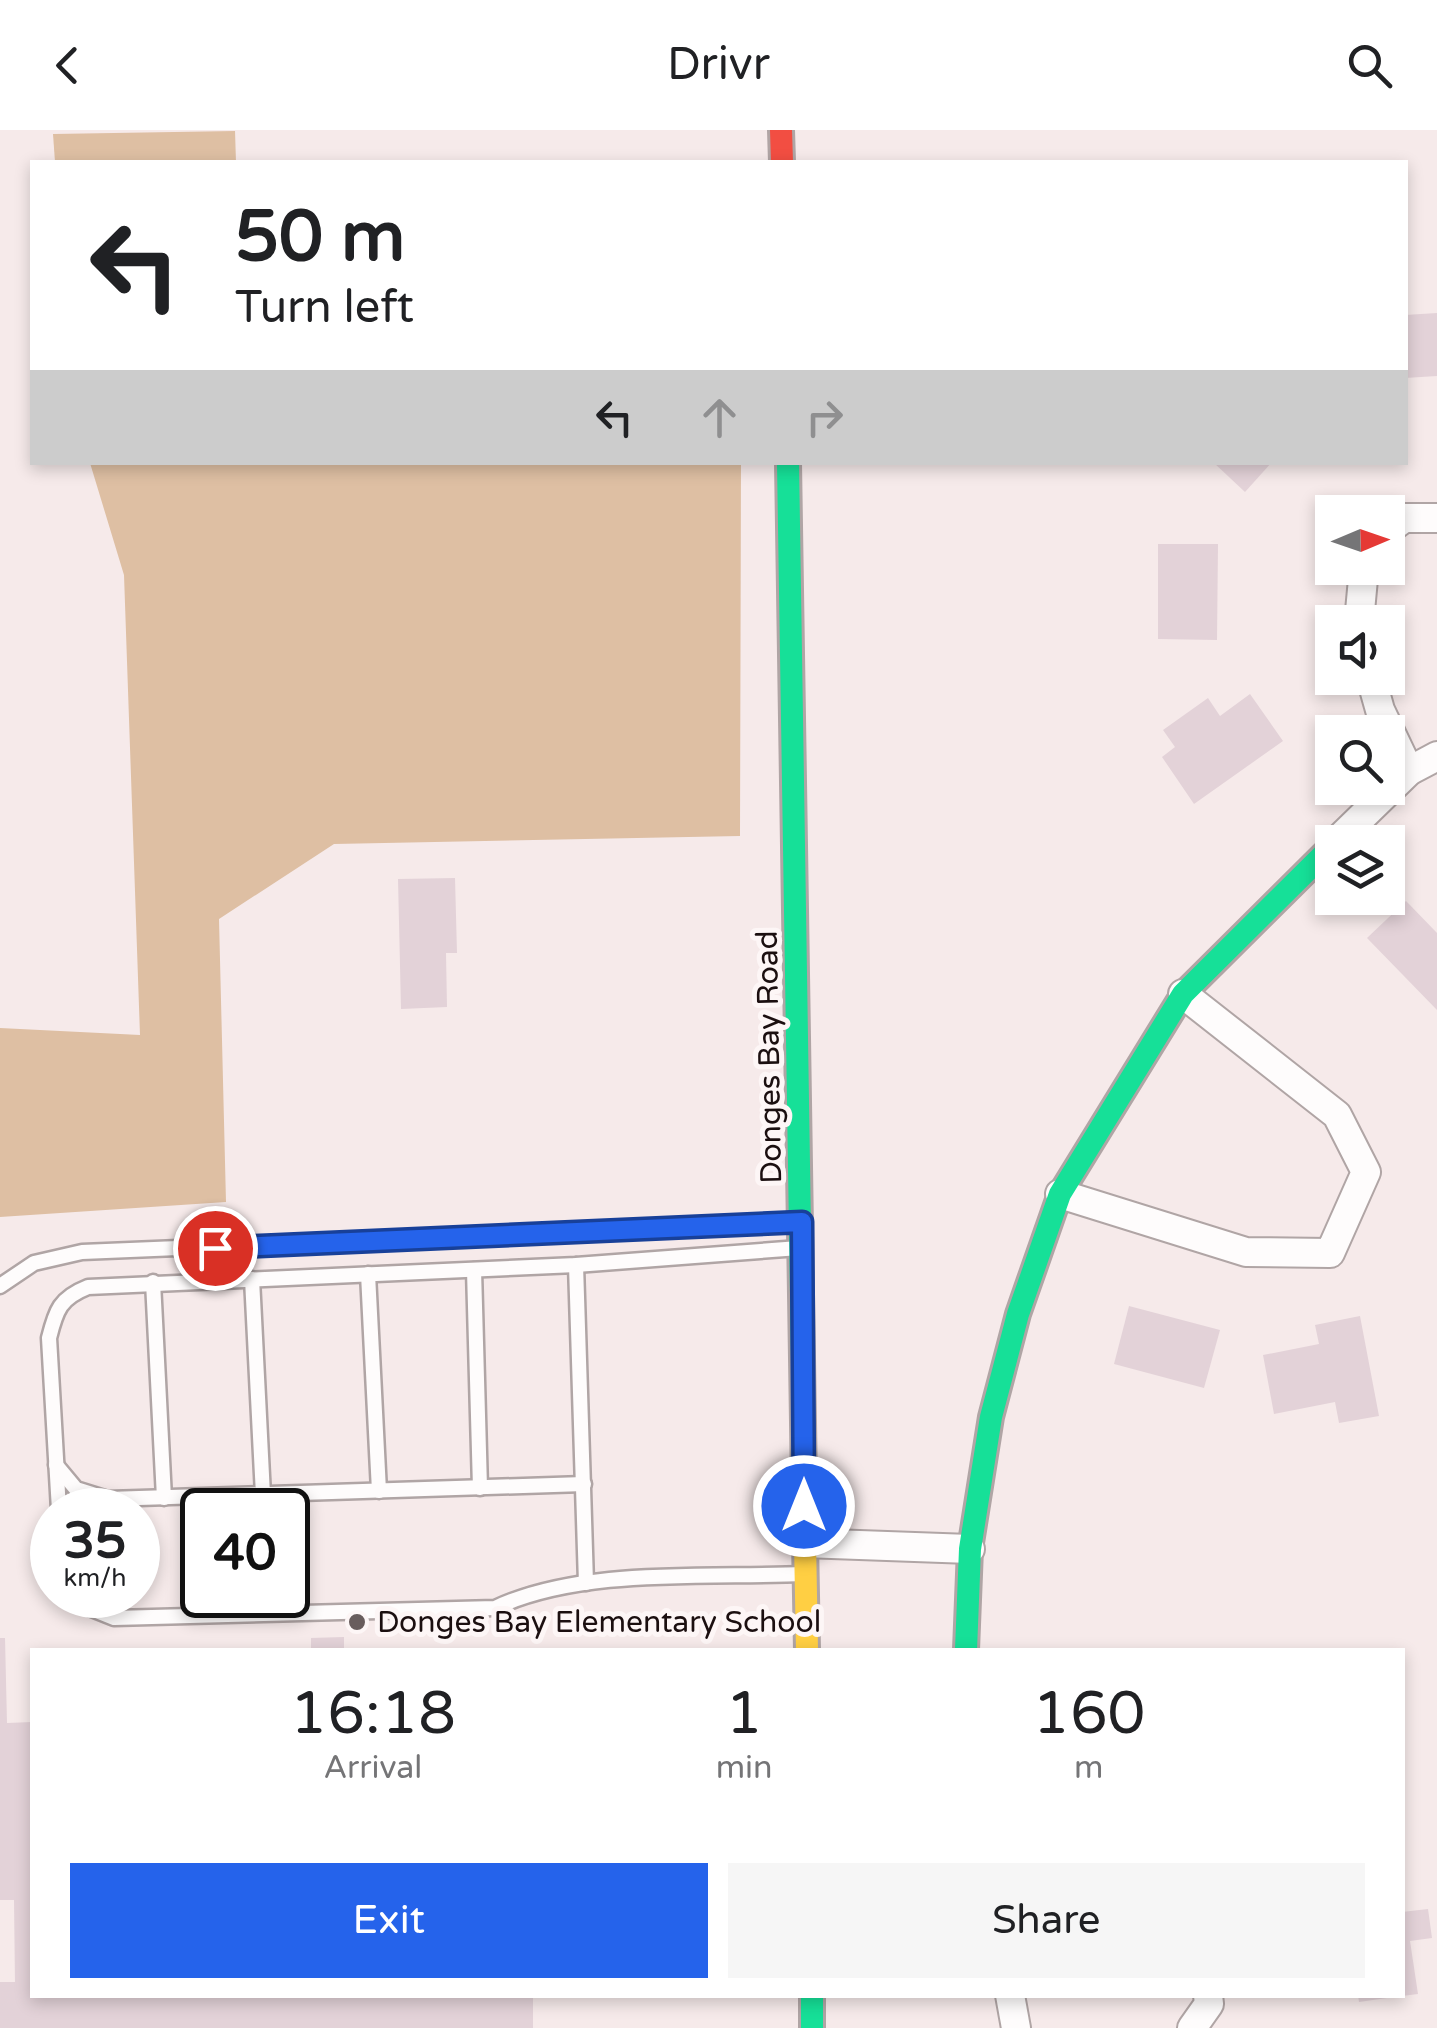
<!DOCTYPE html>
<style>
body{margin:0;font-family:"Varela Round",sans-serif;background:#f6f6f6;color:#202124;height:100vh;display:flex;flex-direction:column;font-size:38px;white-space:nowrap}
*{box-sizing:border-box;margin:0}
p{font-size:32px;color:#757577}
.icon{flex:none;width:55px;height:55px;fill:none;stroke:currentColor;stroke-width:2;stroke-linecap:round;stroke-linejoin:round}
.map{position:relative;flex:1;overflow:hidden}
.panel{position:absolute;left:30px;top:1518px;width:1375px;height:350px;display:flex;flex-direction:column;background:#fff;border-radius:0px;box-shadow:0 5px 15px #0003}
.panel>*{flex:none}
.guide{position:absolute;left:30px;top:30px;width:1378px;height:305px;border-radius:0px;box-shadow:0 5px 15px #0003;background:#fff;color:#202124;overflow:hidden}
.needle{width:65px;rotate:88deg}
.controls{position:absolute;left:1315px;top:365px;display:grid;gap:20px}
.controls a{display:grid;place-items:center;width:90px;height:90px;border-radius:0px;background:#fff;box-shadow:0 5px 15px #0003;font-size:50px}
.speed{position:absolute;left:30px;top:1358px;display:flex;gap:20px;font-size:50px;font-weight:700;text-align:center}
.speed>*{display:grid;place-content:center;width:130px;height:130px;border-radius:50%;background:#fff;box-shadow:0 5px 15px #0003;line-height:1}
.speed small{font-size:25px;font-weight:400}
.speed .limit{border:5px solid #111;border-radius:15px;background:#fff;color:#111}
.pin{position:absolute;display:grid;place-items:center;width:85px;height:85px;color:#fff;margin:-42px;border:5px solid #fff;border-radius:50%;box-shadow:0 2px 10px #0007}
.me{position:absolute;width:110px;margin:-55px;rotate:0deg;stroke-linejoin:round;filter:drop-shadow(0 0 8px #0008)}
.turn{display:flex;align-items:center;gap:35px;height:210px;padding:0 40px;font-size:45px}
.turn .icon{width:130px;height:130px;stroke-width:2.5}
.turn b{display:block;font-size:70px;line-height:85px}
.lanes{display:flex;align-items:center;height:95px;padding:0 40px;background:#0003;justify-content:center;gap:50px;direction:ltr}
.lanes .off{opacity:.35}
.eta{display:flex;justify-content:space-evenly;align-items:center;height:170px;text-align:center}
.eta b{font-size:60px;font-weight:600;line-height:70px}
.cta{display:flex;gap:20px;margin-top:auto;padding:20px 40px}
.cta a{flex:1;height:115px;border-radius:0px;background:#2563eb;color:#fff;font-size:40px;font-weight:600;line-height:115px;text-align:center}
.cta a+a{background:#f6f6f6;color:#202124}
header{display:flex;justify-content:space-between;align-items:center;height:130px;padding:0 40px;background:#fff;font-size:45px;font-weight:600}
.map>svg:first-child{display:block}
</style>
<header><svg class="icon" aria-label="back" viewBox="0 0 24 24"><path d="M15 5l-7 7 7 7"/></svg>Drivr<svg class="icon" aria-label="search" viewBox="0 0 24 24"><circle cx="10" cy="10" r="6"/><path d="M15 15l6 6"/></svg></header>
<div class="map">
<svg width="1437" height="1898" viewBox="0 0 1437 1898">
<rect width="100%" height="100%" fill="#f6eaea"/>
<!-- forest -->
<g fill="#debfa3">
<path d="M235 1 236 32H55L53 4Z"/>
<path d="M90 333H741L740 706 334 714 219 789 226 1072 0 1087V898L140 905 124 445Z"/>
</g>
<!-- building -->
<g fill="#e3d2d8">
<path d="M1437 183V246L1405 248V185Z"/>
<path d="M1213 332H1272L1245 362Z"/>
<path d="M1158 414H1218L1217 510 1158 509Z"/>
<path d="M1250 564 1283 611 1194 674 1162 627 1175 617 1163 600 1208 568 1220 586Z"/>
<path d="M455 748 457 823H446L447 877 401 879 398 749Z"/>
<path d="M1406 771 1437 803V880L1367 808Z"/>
<path d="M1129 1176 1220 1200 1204 1258 1114 1234Z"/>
<path d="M1360 1186 1379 1286 1339 1293 1335 1272 1274 1284 1263 1225 1319 1214 1315 1195Z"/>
<path d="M344 1507V1520H311V1508Z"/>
<path d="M0 1508H5L7 1593 32 1592V1865H533V1898H0V1852H15L14 1770H0Z"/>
<path d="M1428 1779 1432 1808 1410 1811 1418 1864 1402 1866V1782Z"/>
<path d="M1358 1865H1394V1867L1359 1872Z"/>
</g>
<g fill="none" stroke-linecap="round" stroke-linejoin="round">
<!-- lane casing -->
<g stroke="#b0a5a5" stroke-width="19">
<g id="lane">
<path d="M576 1135 586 1453"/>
<path d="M474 1140 480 1358"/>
<path d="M368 1144 379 1361"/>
<path d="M252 1149 263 1365"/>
<path d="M153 1152 164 1368"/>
<path d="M0 1156 34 1133 82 1122 797 1092"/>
<path d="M56 1335 76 1359 108 1369 584 1354"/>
<path d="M59 1380 49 1208C56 1180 60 1168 88 1157L576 1135 799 1118"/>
<path d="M77 1465 89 1478 114 1488 495 1478C582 1437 707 1448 804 1444"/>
</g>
</g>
<!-- street casing -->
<g stroke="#b0a5a5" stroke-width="32">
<g id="street">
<path d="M1388 400 1404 388H1437"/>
<path d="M1359 492 1364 438"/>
<path d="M1371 548 1380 580 1409 641"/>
<path d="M1336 712 1409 641 1437 626"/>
<path d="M1060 1064 1246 1122 1330 1123 1366 1042 1337 985 1183 864"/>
<path d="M804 1413 970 1419"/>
<path d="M1010 1865 1016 1898"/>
<path d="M1192 1898 1209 1874 1208 1865"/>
</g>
</g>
<!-- fast casing -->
<g stroke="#b0a5a5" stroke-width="28">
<g id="fast">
<path d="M788 332 804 1356"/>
<path d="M966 1520 970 1419 991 1287 1018 1184 1060 1064 1183 864 1332 716"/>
<path d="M812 1865V1898"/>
</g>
</g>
<!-- slow casing -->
<g stroke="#b0a5a5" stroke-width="28">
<path id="slow" d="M804 1356 807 1520"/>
</g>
<!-- jam casing -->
<g stroke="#b0a5a5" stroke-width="28">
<path id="jam" d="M781 0 782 32"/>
</g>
<!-- lane -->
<use href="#lane" stroke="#fefcfc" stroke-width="14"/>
<!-- street -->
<use href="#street" stroke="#fefcfc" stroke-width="28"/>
<!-- fast -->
<use href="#fast" stroke="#16e098" stroke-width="22"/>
<!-- slow -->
<use href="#slow" stroke="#ffcf43" stroke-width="22"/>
<!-- jam -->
<use href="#jam" stroke="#f24e42" stroke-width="22"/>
</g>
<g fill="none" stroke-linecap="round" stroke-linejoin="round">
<!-- route casing -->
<g stroke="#184099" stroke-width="25">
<path id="route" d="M215 1118 802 1092 804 1376"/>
</g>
<!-- route -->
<use href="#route" stroke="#2563eb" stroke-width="18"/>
</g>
<!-- markers -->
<circle fill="#685c5c" stroke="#fdf6f6" stroke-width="4" cx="357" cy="1492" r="10"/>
<g text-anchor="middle" stroke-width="10" stroke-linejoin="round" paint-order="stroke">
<!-- street labels -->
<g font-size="30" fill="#1b0f10" stroke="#fdf6f6">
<text transform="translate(769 927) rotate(-91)" y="10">Donges Bay Road</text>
</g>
<!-- poi labels -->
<g font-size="30" fill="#1b0f10" stroke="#fdf6f6" text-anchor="start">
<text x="377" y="1502">Donges Bay Elementary School</text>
</g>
</g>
</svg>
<div class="controls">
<a><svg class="needle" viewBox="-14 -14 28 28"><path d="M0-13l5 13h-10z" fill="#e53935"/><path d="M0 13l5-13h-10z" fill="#757577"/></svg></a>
<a><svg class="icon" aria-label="sound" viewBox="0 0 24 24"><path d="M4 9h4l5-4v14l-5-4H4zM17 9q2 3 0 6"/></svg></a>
<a><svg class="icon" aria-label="search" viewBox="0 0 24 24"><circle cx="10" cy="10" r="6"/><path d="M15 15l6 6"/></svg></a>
<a><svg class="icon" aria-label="layers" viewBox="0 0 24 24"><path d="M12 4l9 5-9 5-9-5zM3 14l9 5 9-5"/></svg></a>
</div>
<div class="speed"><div>35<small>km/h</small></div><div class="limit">40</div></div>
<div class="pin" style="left:215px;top:1118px;background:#d93025"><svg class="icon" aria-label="arrive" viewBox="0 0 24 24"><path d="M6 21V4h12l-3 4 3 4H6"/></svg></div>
<svg class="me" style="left:804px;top:1376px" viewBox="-20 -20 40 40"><circle r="17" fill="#2563eb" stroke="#fff" stroke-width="3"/><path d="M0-11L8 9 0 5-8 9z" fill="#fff"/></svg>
<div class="guide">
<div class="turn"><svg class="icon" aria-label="left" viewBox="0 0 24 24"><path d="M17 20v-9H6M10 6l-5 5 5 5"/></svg><div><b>50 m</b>Turn left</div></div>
<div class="lanes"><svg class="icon" aria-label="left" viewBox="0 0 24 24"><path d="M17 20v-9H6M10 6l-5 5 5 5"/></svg><svg class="icon off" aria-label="ahead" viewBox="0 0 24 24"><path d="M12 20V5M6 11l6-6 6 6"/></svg><svg class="icon off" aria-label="right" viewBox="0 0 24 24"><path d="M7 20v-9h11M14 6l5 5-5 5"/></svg></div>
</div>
<section class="panel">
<div class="eta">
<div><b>16:18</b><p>Arrival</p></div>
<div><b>1</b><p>min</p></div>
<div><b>160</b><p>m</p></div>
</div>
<div class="cta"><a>Exit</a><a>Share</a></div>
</section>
</div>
